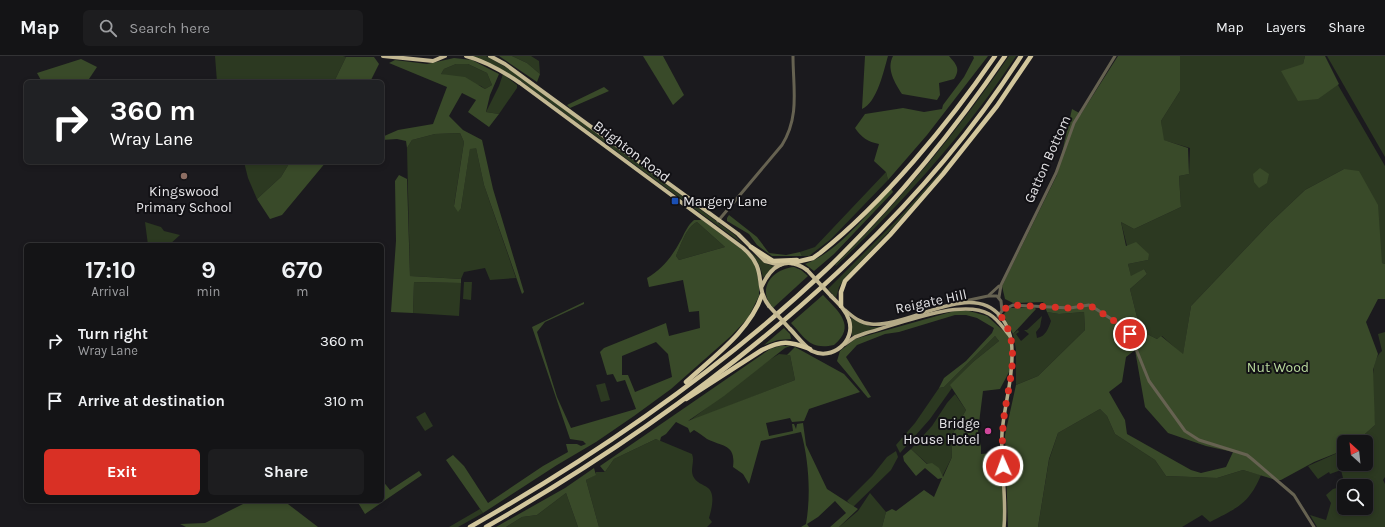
<!DOCTYPE html>
<style>
body{margin:0;font-family:Karla,sans-serif;background:#1d1d1f;color:#f1f3f6;height:100vh;display:flex;flex-direction:column;font-size:15px;white-space:nowrap}
*{box-sizing:border-box;margin:0}
p{font-size:13px;color:#9d9ea1}
.icon{flex:none;width:22px;height:22px;fill:none;stroke:currentColor;stroke-width:2;stroke-linecap:round;stroke-linejoin:round}
.map{position:relative;flex:1;overflow:hidden}
.panel{position:absolute;left:24px;top:187px;width:360px;height:260px;display:flex;flex-direction:column;background:#141416;border-radius:6px;box-shadow:0 2px 6px #0003,0 0 0 1px #333335}
.panel>*{flex:none}
.guide{position:absolute;left:24px;top:24px;width:360px;height:84px;border-radius:6px;box-shadow:0 2px 6px #0003,0 0 0 1px #333335;background:#202124;color:#fff;overflow:hidden}
.needle{width:26px;rotate:333deg}
.fabs{position:absolute;left:1337px;top:379px;display:grid;gap:8px}
.fabs a{display:grid;place-items:center;width:36px;height:36px;border-radius:6px;background:#141416;box-shadow:0 2px 6px #0003,0 0 0 1px #333335;font-size:20px}
.pin{position:absolute;display:grid;place-items:center;width:34px;height:34px;color:#fff;margin:-17px;border:2px solid #fff;border-radius:50%;box-shadow:0 1px 4px #0007}
.me{position:absolute;width:44px;margin:-22px;rotate:358deg;stroke-linejoin:round;filter:drop-shadow(0 0 3px #0008)}
.turn{display:flex;align-items:center;gap:14px;height:84px;padding:0 20px;font-size:18px}
.turn .icon{width:52px;height:52px;stroke-width:2.5}
.turn b{display:block;font-size:28px;line-height:34px}
.eta{display:flex;justify-content:space-evenly;align-items:center;height:68px;text-align:center}
.eta b{font-size:24px;font-weight:700;line-height:28px}
.action{display:flex;gap:8px;margin-top:auto;padding:8px 20px}
.action a{flex:1;height:46px;border-radius:6px;background:#d93025;color:#fff;font-size:16px;font-weight:700;line-height:46px;text-align:center}
.action a+a{background:#1d1d1f;color:#f1f3f6}
ul{padding:0;list-style:none}
li{display:flex;align-items:center;gap:12px;height:60px;padding:0 20px}
li div{flex:1}
li b{display:block;font-size:15px}
li em{font-style:normal}
header{display:flex;align-items:center;gap:24px;box-sizing:border-box;height:56px;padding:0 20px;background:#141416;border-bottom:1px solid #333335}
header strong{font-size:19px}
nav{display:flex;gap:22px;margin-inline-start:auto;font-size:14px}
.search{width:280px;height:36px;background:#1d1d1f;display:flex;align-items:center;gap:10px;box-sizing:border-box;padding:0 14px;border-radius:6px;color:#9d9ea1;font-size:15px}
.map>svg:first-child{display:block}
</style>
<header>
<strong>Map</strong>
<div class="search"><svg class="icon" aria-label="search" viewBox="0 0 24 24"><circle cx="10" cy="10" r="6"/><path d="M15 15l6 6"/></svg>Search here</div>
<nav><a>Map</a><a>Layers</a><a>Share</a></nav>
</header>
<div class="map">
<svg width="1385" height="471" viewBox="0 0 1385 471">
<rect width="100%" height="100%" fill="#1b1a1e"/>
<!-- green -->
<g fill="#2c3921">
<path d="M215 0H343L346 1 334 26H217Z"/>
<path d="M471 0H486L511 14 735 179C743 189 762 209 774 210L763 222C760 205 752 197 740 186L518 23 493 9Z"/>
<path d="M512 0H531L539 5 540 18 527 7Z"/>
<path d="M1009 0H1016C965 78 903 146 836 210L835 209C900 145 958 75 1009 0Z"/>
<path d="M1180 0H1305L1303 8 1338 29 1385 110V208L1382 207 1344 113 1305 134 1270 167 1191 250 1183 299 1162 280 1157 283 1145 277 1138 265 1130 233 1147 218 1144 213 1131 221 1128 208 1148 204 1127 190 1121 166 1134 173 1181 151 1179 120 1189 118 1190 92 1163 84 1161 65 1180 35Z"/>
<path d="M1327 0H1385V101Z"/>
<path d="M456 8H468L487 17 492 29 485 33 481 30 441 18 444 13Z"/>
<path d="M503 18 517 29V32L499 58 486 56 499 30Z"/>
<path d="M460 77 464 86 454 149 461 152 470 92H476L484 129 516 222 490 224 485 212 464 216 461 223 410 220 407 92 412 84 435 78Z"/>
<path d="M962 92 897 167 845 222 839 231 836 242 828 233 896 165Z"/>
<path d="M244 106H290L281 121 257 143 248 122Z"/>
<path d="M886 116 888 124 831 183 809 200H802L800 196 815 191Z"/>
<path d="M145 166 161 171 164 175 180 179 169 189H148Z"/>
<path d="M697 166 725 191 679 204 676 200C681 189 686 171 697 166Z"/>
<path d="M414 226 461 227 459 260 413 257Z"/>
<path d="M464 226H472L471 244 463 243Z"/>
<path d="M1047 256 1059 258 1084 256 1085 274 1038 320 1016 329V293L1013 278 1018 274 1019 276 1016 278 1021 285 1029 278 1024 274H1027L1042 260 1040 271 1036 276 1037 282C1046 280 1048 273 1051 265Z"/>
<path d="M851 262 871 271H882L852 280Z"/>
<path d="M1385 276V421L1383 424 1385 428V471H1317L1310 459 1326 464 1331 447 1326 439 1333 433 1344 430V452H1366V430H1345L1341 414 1330 418 1329 416 1318 423 1308 410 1344 394V408H1366V386H1356L1375 369C1374 352 1367 306 1382 295L1378 278Z"/>
<path d="M995 280 999 285 973 306 951 329 952 332 930 363 900 397 896 389 915 367 939 332 944 331Z"/>
<path d="M779 298 790 299 795 324 688 366 769 304Z"/>
<path d="M605 327 610 344 601 346 596 329Z"/>
<path d="M955 338 966 354 951 381 952 401 942 421 911 393 932 370 947 347Z"/>
<path d="M1100 353 1107 360 1115 378 1155 404 1166 420 1217 422 1243 414 1261 419C1249 448 1237 452 1210 466L1202 459 1182 471H1038L1049 404 1058 377Z"/>
<path d="M425 356 433 370 425 375 416 361Z"/>
<path d="M656 383 692 398C695 405 690 413 693 420 696 427 703 428 708 432 716 438 711 455 709 462L712 466 707 471H599L586 424 595 419 596 416H605L614 403Z"/>
<path d="M896 395 898 401 891 414 853 451 847 445 872 420 887 401Z"/>
<path d="M566 437 578 471H506L522 461 537 459Z"/>
<path d="M870 437 886 456 882 471H839L858 455Z"/>
<path d="M480 453 483 457 458 471H449Z"/>
</g>
<!-- forest -->
<g fill="#394a29" fill-rule="evenodd">
<path d="M499 0H512L527 7 540 18 537 26Z"/>
<path d="M643 0H663L684 39 673 49Z"/>
<path d="M865 0H888C884 14 877 47 862 53Z"/>
<path d="M893 0H949C956 8 961 13 954 23L939 27 940 39 937 44 902 38C895 27 886 13 893 0Z"/>
<path d="M973 0H988L927 79 888 124 886 116 874 105 879 88C868 86 861 81 855 72L865 58 903 52 924 56 942 53 943 49 964 21 974 2Z"/>
<path d="M1118 0H1180V35L1161 65 1164 84 1188 92 1189 118 1179 120 1181 151 1134 173 1121 166 1126 190 1136 186 1149 198 1148 204 1128 208 1131 220 1144 213 1147 218 1130 233 1138 265 1145 277 1157 283 1161 280 1183 298 1191 250 1270 167 1305 134 1344 113 1359 115 1378 149 1382 207 1385 208V243H1378L1366 266 1378 298 1373 314 1375 369 1356 386H1344V394L1314 406 1281 424H1276L1243 414 1217 422 1166 420 1155 404 1115 378 1107 360 1100 353 1058 377 1049 403 1038 471H1008L1005 379 1016 329 1038 320 1085 274 1084 256 1059 258 1047 256 1043 246 1013 247 1005 243 1002 230 1057 119 1072 53 1081 58ZM1135 294 1145 351 1168 377 1206 390 1233 396 1226 411 1201 417 1191 414 1127 378 1125 364 1109 336 1122 326 1126 301Z"/>
<path d="M1305 0H1325L1339 28 1318 43 1298 45 1281 15 1303 8Z"/>
<path d="M346 1H374L379 8 370 26H334Z"/>
<path d="M454 2 472 4 499 18 490 39 486 56 499 58 489 71 468 56 476 44 462 37 449 60 463 74 482 84 493 133 524 236 522 238 484 129 476 92 470 93 461 152 458 156 454 150 464 86 460 77 435 78 412 84 407 92 406 85 397 83 382 84V81L398 74 433 68 447 31 389 7 395 4 427 8ZM456 8H468L487 17 492 29 485 33 465 21 441 18 444 13Z"/>
<path d="M81 3 97 11 87 26H42L37 17Z"/>
<path d="M604 31 609 35 570 52 567 49Z"/>
<path d="M290 106H326L282 159 270 163 257 143 281 121Z"/>
<path d="M1260 112 1269 118 1267 127 1259 132 1254 126 1253 118Z"/>
<path d="M399 119 407 123 410 220 461 223V227L414 226 413 257 391 256 396 185 395 125Z"/>
<path d="M891 132 893 136 834 198 814 215 805 208C837 197 868 157 891 132Z"/>
<path d="M729 159 757 181 769 197 786 199 800 196 802 200H772L757 189 749 178 727 165V162Z"/>
<path d="M694 164H702L748 198 756 210 759 229V240L748 262 731 280 671 333 634 360 596 386 557 409 483 457 446 404 453 399 464 410 488 447 543 410 568 396 566 388H577L581 390 586 388 583 385 570 383 532 271 584 246V248L545 266 537 276 557 341 571 372 636 353 625 324 617 326 613 318 607 319 600 296 604 292 666 267 669 280 700 272 699 255 689 256 683 224 649 231 647 222C664 212 673 199 682 182 685 176 688 169 694 164ZM697 166 725 191 679 204 676 200C681 189 686 171 697 166ZM656 286 668 298 672 321 635 336 628 319H622V300Z"/>
<path d="M794 211 801 214 808 220 773 252C756 233 772 213 794 211Z"/>
<path d="M823 239C838 255 857 270 834 289 810 294 806 283 791 267Z"/>
<path d="M1034 251 1036 253 1013 278 1003 259 1009 252Z"/>
<path d="M958 254 969 255 987 260 1010 281 1011 316H1009L1000 333 983 335 978 375 981 391V398L1002 396 1004 471H882L886 456 892 453 896 455 924 434 934 441 942 422 938 423 925 412 916 420 904 405 903 400 911 393 927 408 932 407 939 412 943 421 952 401 951 381 966 354 950 329 973 306 999 285 995 280 944 331 939 332 944 322 966 305 992 277 994 272 977 262 966 259H955L899 276 885 278 857 289 846 301 871 341 868 342 837 305 840 295 855 283Z"/>
<path d="M784 272 790 278 791 283 778 284 764 289Z"/>
<path d="M780 290H790L785 292 724 340 688 365 795 324 790 299H787L795 291 844 318 860 336 809 353 804 365 792 366 790 362 766 367 769 380 793 375 792 368H794L796 373 797 368 803 367 806 389 827 433 858 453 839 471H830L846 457 835 445 818 461 807 468 809 471H801L806 468C811 439 809 405 801 376L761 385 749 428 743 418 733 411C736 388 723 391 707 383 703 380 699 377 694 374L690 377 688 372 676 366 666 378 661 381 660 385 656 383 614 403 605 416 600 410 770 293Z"/>
<path d="M594 412 596 419 586 424 599 471H578L566 437 537 459 522 461 506 471H496L565 432Z"/>
<path d="M419 415 422 419 365 458 357 445H382V424L390 434Z"/>
<path d="M249 445H284L318 471H186L180 468 205 467Z"/>
</g>
<g fill="none" stroke-linecap="round" stroke-linejoin="round">
<!-- tertiary -->
<g stroke="#666251" stroke-width="3">
<path d="M718 165 782 89C800 60 793 32 793 0"/>
<path d="M989 240H997L1001 245 1002 255 998 260"/>
<path d="M999 241 1001 229 1056 117 1074 67 1115 0"/>
<path d="M960 246 988 240 999 230"/>
<path d="M1003 254 1013 249 1070 252 1089 249 1093 251 1122 270 1130 278 1149 325 1185 375 1199 384 1247 399 1252 403 1294 439 1314 471"/>
</g>
<!-- primary -->
<g stroke="#b4aa87" stroke-width="3.5">
<path d="M845 254C853 261 860 267 871 268 908 272 971 224 1000 260 1009 270 1012 283 1012 296 1013 324 1004 350 1002 377 1000 409 1007 440 1004 471"/>
<path d="M845 288 855 281 866 277C896 269 961 242 989 258 998 263 1003 272 1010 280"/>
</g>
<!-- trunk -->
<g stroke="#c3b892" stroke-width="4">
<path d="M383 0 433 5 445 0"/>
<path d="M466 0C485 5 504 16 520 27L743 192C769 214 753 229 769 250"/>
<path d="M490 0 505 8 738 178 765 205 780 209"/>
<path d="M762 230C771 210 786 199 807 214"/>
<path d="M790 273C797 280 804 290 812 295 832 305 856 285 849 264 846 254 838 247 831 240"/>
</g>
<!-- motorway -->
<g stroke="#d2c69c" stroke-width="4.5">
<path d="M751 191 773 205 797 204"/>
<path d="M792 207 813 202 820 197C884 146 949 67 995 0"/>
<path d="M841 250V236L845 225 890 179 943 118 997 50 1031 0"/>
<path d="M686 326C713 301 750 275 762 239"/>
<path d="M686 343 762 294C782 284 789 285 810 293"/>
<path d="M470 471C598 398 722 313 829 211 895 147 953 76 1005 0"/>
<path d="M486 471C687 356 895 197 1021 0"/>
</g>
<!-- trunk-bridge -->
<g stroke="#c3b892" stroke-width="4">
<path d="M807 214 831 240"/>
<path d="M769 250 790 273"/>
</g>
</g>
<g fill="none" stroke-linecap="round" stroke-linejoin="round">
<!-- route -->
<path stroke="#d93025" stroke-width="7" stroke-dasharray="0 12.6" d="M1003 410C1002 394 1002 377 1004 361 1008 328 1023 289 1000 259L1002 254 1013 249 1070 252 1089 249 1113 264 1130 278"/>
</g>
<!-- markers -->
<circle fill="#8d6e63" stroke="#121115" stroke-width="1.5" cx="184" cy="120" r="4"/>
<rect fill="#1a4fb4" stroke="#121115" stroke-width="1.5" x="671" y="141" width="8" height="8" rx="2"/>
<circle fill="#d1479c" stroke="#121115" stroke-width="1.5" cx="988" cy="375" r="4"/>
<g text-anchor="middle" stroke-width="4" stroke-linejoin="round" paint-order="stroke">
<!-- street labels -->
<g font-size="14" fill="#e6e5e8" stroke="#121115">
<text transform="translate(632 95) rotate(37)" y="5">Brighton Road</text>
<text transform="translate(1047 103) rotate(-66)" y="5">Gatton Bottom</text>
<text transform="translate(931 245) rotate(-12)" y="5">Reigate Hill</text>
</g>
<!-- poi labels -->
<g font-size="14" fill="#e6e5e8" stroke="#121115">
<text x="184" y="140">Kingswood<tspan x="184" dy="16">Primary School</tspan></text>
<text x="683" y="150" text-anchor="start">Margery Lane</text>
<text x="980" y="372" text-anchor="end">Bridge<tspan x="980" dy="16">House Hotel</tspan></text>
</g>
<!-- park labels -->
<g font-size="14" fill="#b8d89c" stroke="#121115">
<text x="1278" y="316">Nut Wood</text>
</g>
</g>
</svg>
<div class="fabs">
<a><svg class="needle" viewBox="-14 -14 28 28"><path d="M0-13l5 13h-10z" fill="#e53935"/><path d="M0 13l5-13h-10z" fill="#9d9ea1"/></svg></a>
<a><svg class="icon" aria-label="search" viewBox="0 0 24 24"><circle cx="10" cy="10" r="6"/><path d="M15 15l6 6"/></svg></a>
</div>
<div class="pin" style="left:1130px;top:278px;background:#d93025"><svg class="icon" aria-label="arrive" viewBox="0 0 24 24"><path d="M6 21V4h12l-3 4 3 4H6"/></svg></div>
<svg class="me" style="left:1003px;top:410px" viewBox="-20 -20 40 40"><circle r="17" fill="#d93025" stroke="#fff" stroke-width="3"/><path d="M0-11L8 9 0 5-8 9z" fill="#fff"/></svg>
<div class="guide">
<div class="turn"><svg class="icon" aria-label="right" viewBox="0 0 24 24"><path d="M7 20v-9h11M14 6l5 5-5 5"/></svg><div><b>360 m</b>Wray Lane</div></div>
</div>
<section class="panel">
<div class="eta">
<div><b>17:10</b><p>Arrival</p></div>
<div><b>9</b><p>min</p></div>
<div><b>670</b><p>m</p></div>
</div>
<ul>
<li><svg class="icon" aria-label="right" viewBox="0 0 24 24"><path d="M7 20v-9h11M14 6l5 5-5 5"/></svg><div><b>Turn right</b><p>Wray Lane</p></div><em>360 m</em></li>
<li><svg class="icon" aria-label="arrive" viewBox="0 0 24 24"><path d="M6 21V4h12l-3 4 3 4H6"/></svg><div><b>Arrive at destination</b></div><em>310 m</em></li>
</ul>
<div class="action"><a>Exit</a><a>Share</a></div>
</section>
</div>
